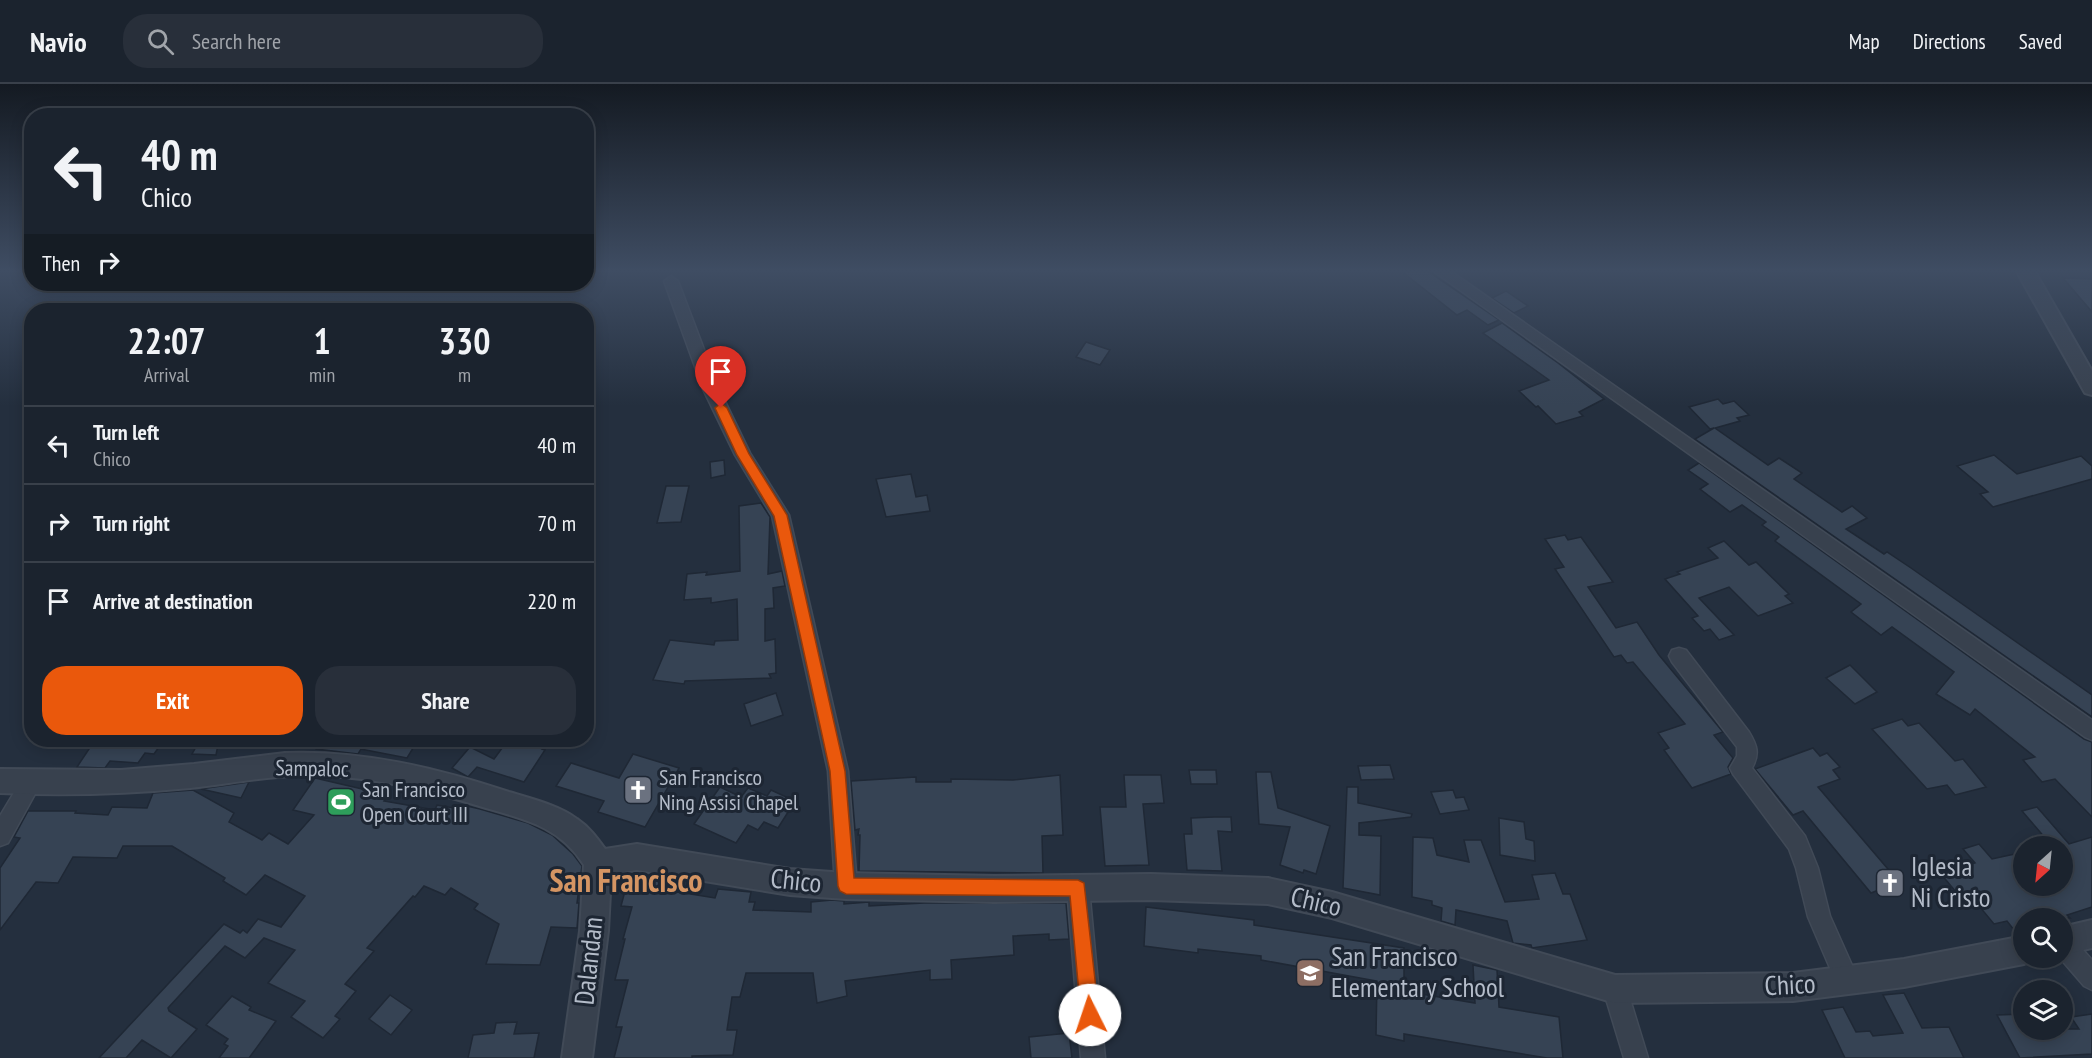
<!DOCTYPE html>
<style>
body{margin:0;font-family:"PT Sans Narrow",sans-serif;background:#282f3a;color:#f1f3f6;height:100vh;display:flex;flex-direction:column;font-size:22px;white-space:nowrap}
*{box-sizing:border-box;margin:0}
p{font-size:20px;color:#a0a4aa}
.icon{flex:none;width:33px;height:33px;fill:none;stroke:currentColor;stroke-width:2;stroke-linecap:round;stroke-linejoin:round}
.map{position:relative;flex:1;overflow:hidden}
.sheet{position:absolute;left:24px;top:219px;width:570px;height:444px;display:flex;flex-direction:column;background:#1b232e;border-radius:24px;box-shadow:0 3px 15px #0003,0 0 0 2px #39404a}
.sheet>*{flex:none}
.banner{position:absolute;left:24px;top:24px;width:570px;height:183px;border-radius:24px;box-shadow:0 3px 15px #0003,0 0 0 2px #39404a;background:#1b232e;color:#f1f3f6;overflow:hidden}
.needle{width:39px;rotate:207deg}
.tools{position:absolute;left:2013px;top:752px;display:grid;gap:12px}
.tools a{display:grid;place-items:center;width:60px;height:60px;border-radius:50%;background:#1b232e;box-shadow:0 3px 15px #0003,0 0 0 2px #39404a;font-size:30px}
.pin{position:absolute;display:grid;place-items:center;width:51px;height:51px;color:#fff;margin:-62px -26px;border-radius:50% 50% 50% 0;rotate:-45deg;box-shadow:0 0 6px #0007}
.pin .icon{rotate:45deg}
.me{position:absolute;width:66px;margin:-33px;rotate:356deg;stroke-linejoin:round;filter:drop-shadow(0 0 4px #0008)}
.turn{display:flex;align-items:center;gap:21px;height:126px;padding:0 18px;font-size:27px}
.turn .icon{width:78px;height:78px;stroke-width:2.5}
.turn b{display:block;font-size:42px;line-height:51px}
.then{display:flex;align-items:center;height:57px;padding:0 18px;background:#0003;gap:12px;font-size:22px}
.eta{display:flex;justify-content:space-evenly;align-items:center;height:102px;text-align:center}
.eta b{font-size:36px;font-weight:700;line-height:42px}
.primary-button{display:flex;gap:12px;margin-top:auto;padding:12px 18px}
.primary-button a{flex:1;height:69px;border-radius:24px;background:#ea580c;color:#fff;font-size:24px;font-weight:700;line-height:69px;text-align:center}
.primary-button a+a{background:#282f3a;color:#f1f3f6}
ul{padding:0;list-style:none}
li{display:flex;align-items:center;gap:18px;height:78px;padding:0 18px;border-top:2px solid #39404a}
li div{flex:1}
li b{display:block;font-size:22px}
li em{font-style:normal}
header{display:flex;align-items:center;gap:36px;box-sizing:border-box;height:84px;padding:0 30px;background:#1b232e;border-bottom:2px solid #39404a}
header strong{font-size:28px}
nav{display:flex;gap:33px;margin-inline-start:auto;font-size:21px}
.search{width:420px;height:54px;background:#282f3a;display:flex;align-items:center;gap:15px;box-sizing:border-box;padding:0 21px;border-radius:24px;color:#a0a4aa;font-size:22px}
.map>svg:first-child{display:block}
</style>
<header>
<strong>Navio</strong>
<div class="search"><svg class="icon" aria-label="search" viewBox="0 0 24 24"><circle cx="10" cy="10" r="6"/><path d="M15 15l6 6"/></svg>Search here</div>
<nav><a>Map</a><a>Directions</a><a>Saved</a></nav>
</header>
<div class="map">
<svg width="2092" height="974" viewBox="0 0 2092 974">
<rect width="100%" height="100%" fill="#242f3e"/>
<!-- building -->
<g fill="#364354" stroke="#1f2835" stroke-width="1.5">
<path d="M1400 186H1426L1499 236 1488 241 1467 226 1457 231Z"/>
<path d="M2063 194 2092 195V228Z"/>
<path d="M1506 207 1528 222 1514 229 1492 214Z"/>
<path d="M1502 239 1558 279 1604 315 1579 328 1583 332 1556 340 1538 322 1536 323 1519 307 1549 296 1483 249Z"/>
<path d="M1086 258 1110 266 1100 281 1076 273Z"/>
<path d="M1718 315 1723 320 1734 317 1749 331 1737 334 1740 337 1715 344 1768 381 1779 374 1802 389 1794 395 1842 428 1852 422 1867 434 1846 445 1884 470 1887 468 1911 484 2092 611V633L1695 355 1714 344 1710 345 1689 323Z"/>
<path d="M1994 371 2017 390 2081 372 2092 382V395L1993 423 1980 410 1988 408 1957 382Z"/>
<path d="M724 376 725 391 711 394 710 378Z"/>
<path d="M1699 379 2084 655 2092 658V733L2055 695 2042 698 2023 676 2035 673 1975 625 1970 631 1936 610 1954 588 1892 543 1881 551 1851 528 1861 520 1775 457 1779 453 1762 441 1766 438 1742 421 1730 428 1700 405 1708 400 1688 386Z"/>
<path d="M911 390 916 413 927 411 930 427 886 433 876 395Z"/>
<path d="M666 402H689L681 438 657 439Z"/>
<path d="M761 419 770 433 768 490 782 487 785 502 773 504 774 524 765 525V557L775 555 776 589 769 590 771 594 685 597 684 600 653 596 670 556 714 561 715 557 738 556 737 515 711 519V514L684 516 687 490 707 488 706 491 740 487 739 422Z"/>
<path d="M1565 451 1568 456 1581 453 1613 498 1588 503 1616 544 1637 538 1659 571 1723 648 1714 651 1733 674 1728 683 1731 690 1692 704 1664 666 1669 664 1658 649 1685 640 1633 578 1627 579 1621 571 1614 573 1555 485 1564 483 1545 455Z"/>
<path d="M1724 457 1749 481 1756 478 1789 510 1785 512 1793 519 1758 532 1729 503 1699 514 1734 551 1719 556 1710 545 1704 547 1692 534 1698 532 1665 495 1680 490 1677 488 1718 474 1708 464Z"/>
<path d="M1850 581 1877 608 1855 620 1826 594Z"/>
<path d="M776 609 783 631 751 642 744 620Z"/>
<path d="M1902 635 1908 642 1919 639 1955 677 1963 675 1986 703 1955 711 1947 701 1927 705 1872 645Z"/>
<path d="M95 656H164L154 670 145 669 138 679 110 677 105 684 77 683Z"/>
<path d="M200 656H219L216 671 192 670Z"/>
<path d="M316 656H418L407 674 361 665 358 670 316 665Z"/>
<path d="M508 656 526 660 529 656H549L542 665 545 666 524 698 477 683 468 693 452 684 470 663 494 675Z"/>
<path d="M1813 664 1820 672 1827 669 1840 683 1833 686 1840 695 1818 703 1899 798 1871 809 1803 727 1793 731 1755 685Z"/>
<path d="M633 670 679 684 645 743 598 728 604 717 556 702 571 679 619 694Z"/>
<path d="M1390 681 1394 695 1361 696 1358 682Z"/>
<path d="M1189 686H1216L1217 700H1191Z"/>
<path d="M1256 688H1271L1278 724 1330 742 1316 790 1304 786 1303 789 1280 781 1290 743 1259 740Z"/>
<path d="M1060 691 1063 751 1042 752 1043 789 859 787 860 751H858L859 745 855 746 851 697 916 693V698H951V695L1013 696Z"/>
<path d="M1124 691H1161L1164 719 1143 720 1149 781 1105 782 1100 723H1126Z"/>
<path d="M315 694 388 711 384 717 435 726 437 721 465 726 467 722 480 725 528 739 552 751 573 770 582 782 577 819H579L577 844 551 843 540 881 486 880 499 840 474 825 478 820 451 804 445 811 424 802 415 813 413 812 367 864 374 867 345 900 356 907 335 932 340 935 323 954 291 933 305 917 268 899 295 866 264 854 245 874 225 862 168 924 169 927 197 945 171 974 142 956 126 974H99L224 840 240 849 243 846 247 849 258 835 281 843 305 812 265 791 246 811 223 797 225 794 172 762H123L117 774 73 773 58 799 36 798 0 846V784L20 754 14 753 28 727H76L75 729 108 731 112 723 147 724 153 709 193 706 234 729 229 738 262 756 269 749 288 760 314 731 293 726Z"/>
<path d="M249 698 241 714 201 705 207 704Z"/>
<path d="M720 703 741 713 748 704 767 712 771 706 795 717 778 744 764 738 758 746 748 741 736 759 694 740Z"/>
<path d="M1347 703H1358V719L1412 730 1411 733 1359 739V751L1381 752 1380 811 1343 804Z"/>
<path d="M1453 706 1456 714 1464 713 1469 726 1440 730 1431 708Z"/>
<path d="M2037 723 2069 760 2092 753V823L2067 831 2070 834H2024V850L2018 851 2007 837 1994 840 1975 817 1966 820 1941 790 1975 779 1963 765 1979 760 1992 775 2024 768V801H2062V763L2065 762H2052L2022 727Z"/>
<path d="M1214 733H1231L1232 748 1218 747 1222 787 1187 786 1184 750H1192L1191 734Z"/>
<path d="M1499 734 1524 738 1526 755 1534 757 1535 777 1500 771Z"/>
<path d="M1413 753 1433 754 1437 771 1469 778 1464 756H1481L1505 818 1539 815 1532 791 1555 789 1563 810H1570L1587 856 1532 864 1531 861 1513 859 1507 837 1456 826 1455 841 1441 837 1442 824 1432 821V817L1412 813Z"/>
<path d="M639 792 674 797 671 807 715 814 718 805 751 808 749 818H755L753 826 811 828V818L832 816 844 817V820L869 818V822L924 819H1066L1069 855 1049 856V850L1013 852 1014 871 951 876 952 895 930 896V886L845 897 847 912 817 919 813 889H746L740 913H732L727 946H737L733 971 692 972V974H614L622 943H616L628 896H615L625 855H623L632 823 621 822 625 807H634Z"/>
<path d="M1146 823 1254 836V841L1404 864V907L1475 919 1473 881 1497 886 1499 923 1559 933 1563 974H1547L1404 950V957L1376 951 1377 897 1261 876V872L1198 865V869L1144 862Z"/>
<path d="M1904 909 1922 944 1949 943 1964 974H1845L1822 926 1843 923 1856 948 1870 947 1873 952 1903 949 1883 911Z"/>
<path d="M390 911 412 926 391 951 369 935Z"/>
<path d="M232 912 251 923 249 926 276 937 249 974H219L228 962 224 960 228 955 206 941Z"/>
<path d="M2024 930V945H2079L2071 933 2092 930V970L2020 974 1997 931Z"/>
<path d="M517 938 514 950 539 949 534 974H468L473 951 494 949 496 939Z"/>
<path d="M1069 949 1072 974H1031L1029 953Z"/>
</g>
<g fill="none" stroke-linecap="round" stroke-linejoin="round">
<!-- minor casing -->
<g stroke="#414a57" stroke-width="3">
<g id="minor">
<path d="M1432 186H1449L2092 636V656L2085 653Z"/>
<path d="M671 192 678 197 719 305 750 369 789 431 848 687 857 802 854 809 846 812 838 809 835 802 828 687 772 432 735 371 703 305 664 197Z"/>
<path d="M1679 564 1686 566 1749 648C1757 661 1760 670 1752 684L1805 752 1818 784 1830 832 1859 897 1855 905 1847 909 1839 905 1808 833 1796 784 1789 765 1733 690 1730 684 1737 672V663L1672 578 1669 572 1672 566Z"/>
<path d="M31 690 38 692 41 699 8 759 0 762V732L24 692Z"/>
<path d="M1078 793 1086 797 1089 804 1105 974H1081L1067 804 1070 797Z"/>
<path d="M2062 848 2070 851 2092 876V906L2084 902 2059 873H2062Z"/>
<path d="M1615 893 1623 897 1627 905 1648 974H1624L1603 905 1607 897Z"/>
</g>
</g>
<!-- tertiary casing -->
<g stroke="#414a57" stroke-width="4">
<g id="tertiary">
<path d="M2016 186H2034L2092 287V311L2085 309Z"/>
<path d="M285 669C362 666 437 684 509 708 532 715 558 721 577 735 589 743 597 754 605 765L637 760 790 785 846 789 994 792 1151 790 1268 794 1332 808 1615 891 1793 889 1904 875 2024 852V873H2035L2034 876 2024 880 1904 903 1793 917 1615 919 1332 834 1268 820 1151 816 994 818 846 815 790 811 637 786 611 790 608 847 592 974H562L580 847 584 781C560 743 527 736 486 724 434 708 380 694 326 692 280 689 236 699 190 704 127 710 64 712 0 709V685L121 686 194 680Z"/>
<path d="M2092 836V864L2062 871V843Z"/>
</g>
</g>
<!-- minor -->
<use href="#minor" fill="#38414e" fill-rule="evenodd"/>
<!-- tertiary -->
<use href="#tertiary" fill="#38414e" fill-rule="evenodd"/>
</g>
<!-- sky -->
<linearGradient id="sky" x2="0" y2="1"><stop stop-color="#141a22"/><stop offset="0.58" stop-color="#3f4d63"/><stop offset="1" stop-color="#3f4d63" stop-opacity="0"/></linearGradient>
<rect width="2092" height="322" fill="url(#sky)"/>
<!-- route -->
<path fill="#ea580c" stroke="#983908" stroke-width="1.5" d="M721 319 727 324 749 370 787 431 845 687 854 794 1078 796 1084 799 1099 931 1096 937 1090 940 1084 937 1081 931 1070 812 846 810 840 807 838 802 830 687 774 432 737 371 715 324Z"/>
<!-- icons -->
<defs>
<g id="church-square" transform="scale(1.5)"><rect x="-9" y="-9" width="18" height="18" rx="4" fill="#6b7280" stroke="#1d2633"/><path d="M-1.2-6h2.4v3.5h3.3v2.4h-3.3V6h-2.4V-.1h-3.3v-2.4h3.3Z" fill="#fff"/></g>
<g id="stadium-square" transform="scale(1.5)"><rect x="-9" y="-9" width="18" height="18" rx="4" fill="#2e9e5b" stroke="#1d2633"/><path d="M0-5a6.5 5 0 1 0 0 10a6.5 5 0 1 0 0-10ZM-3.5-1.8h7v3.6h-7Z" fill="#fff"/></g>
<g id="school-square" transform="scale(1.5)"><rect x="-9" y="-9" width="18" height="18" rx="4" fill="#8d6e63" stroke="#1d2633"/><path d="M0-5L7-2L0 1L-7-2ZM-4 1L0 2.5L4 1V4Q0 6-4 4Z" fill="#fff"/></g>
</defs>
<g fill-rule="evenodd">
<use href="#church-square" x="638" y="706"/>
<use href="#stadium-square" x="341" y="718"/>
<use href="#church-square" x="1890" y="799"/>
<use href="#school-square" x="1310" y="889"/>
</g>
<g text-anchor="middle" stroke-width="6" stroke-linejoin="round" paint-order="stroke">
<!-- street labels -->
<g font-size="22" fill="#b4bcc9" stroke="#1d2633">
<text transform="translate(312 684) rotate(1)" y="8">Sampaloc</text>
</g>
<!-- poi labels -->
<g font-size="22" fill="#b4bcc9" stroke="#1d2633" text-anchor="start">
<text x="659" y="701">San Francisco<tspan x="659" dy="25">Ning Assisi Chapel</tspan></text>
<text x="362" y="713">San Francisco<tspan x="362" dy="25">Open Court III</tspan></text>
</g>
<!-- near-poi labels -->
<g font-size="27" fill="#b4bcc9" stroke="#1d2633" text-anchor="start">
<text x="1911" y="792">Iglesia<tspan x="1911" dy="31">Ni Cristo</tspan></text>
<text x="1331" y="882">San Francisco<tspan x="1331" dy="31">Elementary School</tspan></text>
</g>
<!-- near-street labels -->
<g font-size="27" fill="#b4bcc9" stroke="#1d2633">
<text transform="translate(796 797) rotate(6)" y="9">Chico</text>
<text transform="translate(1316 818) rotate(13)" y="9">Chico</text>
<text transform="translate(589 877) rotate(-84)" y="9">Dalandan</text>
<text transform="translate(1790 901) rotate(-3)" y="9">Chico</text>
</g>
<!-- near-quarter labels -->
<g font-size="32" font-weight="bold" fill="#d59563" stroke="#1d2633">
<text x="626" y="808">San Francisco</text>
</g>
</g>
</svg>
<div class="tools">
<a><svg class="needle" viewBox="-14 -14 28 28"><path d="M0-13l5 13h-10z" fill="#e53935"/><path d="M0 13l5-13h-10z" fill="#a0a4aa"/></svg></a>
<a><svg class="icon" aria-label="search" viewBox="0 0 24 24"><circle cx="10" cy="10" r="6"/><path d="M15 15l6 6"/></svg></a>
<a><svg class="icon" aria-label="layers" viewBox="0 0 24 24"><path d="M12 4l9 5-9 5-9-5zM3 14l9 5 9-5"/></svg></a>
</div>
<div class="pin" style="left:721px;top:324px;background:#d93025"><svg class="icon" aria-label="arrive" viewBox="0 0 24 24"><path d="M6 21V4h12l-3 4 3 4H6"/></svg></div>
<svg class="me" style="left:1090px;top:931px" viewBox="-20 -20 40 40"><circle r="19" fill="#fff"/><path d="M0-13L10 11 0 6-10 11z" fill="#ea580c"/></svg>
<div class="banner">
<div class="turn"><svg class="icon" aria-label="left" viewBox="0 0 24 24"><path d="M17 20v-9H6M10 6l-5 5 5 5"/></svg><div><b>40 m</b>Chico</div></div>
<div class="then">Then<svg class="icon" aria-label="right" viewBox="0 0 24 24"><path d="M7 20v-9h11M14 6l5 5-5 5"/></svg></div>
</div>
<section class="sheet">
<div class="eta">
<div><b>22:07</b><p>Arrival</p></div>
<div><b>1</b><p>min</p></div>
<div><b>330</b><p>m</p></div>
</div>
<ul>
<li><svg class="icon" aria-label="left" viewBox="0 0 24 24"><path d="M17 20v-9H6M10 6l-5 5 5 5"/></svg><div><b>Turn left</b><p>Chico</p></div><em>40 m</em></li>
<li><svg class="icon" aria-label="right" viewBox="0 0 24 24"><path d="M7 20v-9h11M14 6l5 5-5 5"/></svg><div><b>Turn right</b></div><em>70 m</em></li>
<li><svg class="icon" aria-label="arrive" viewBox="0 0 24 24"><path d="M6 21V4h12l-3 4 3 4H6"/></svg><div><b>Arrive at destination</b></div><em>220 m</em></li>
</ul>
<div class="primary-button"><a>Exit</a><a>Share</a></div>
</section>
</div>
